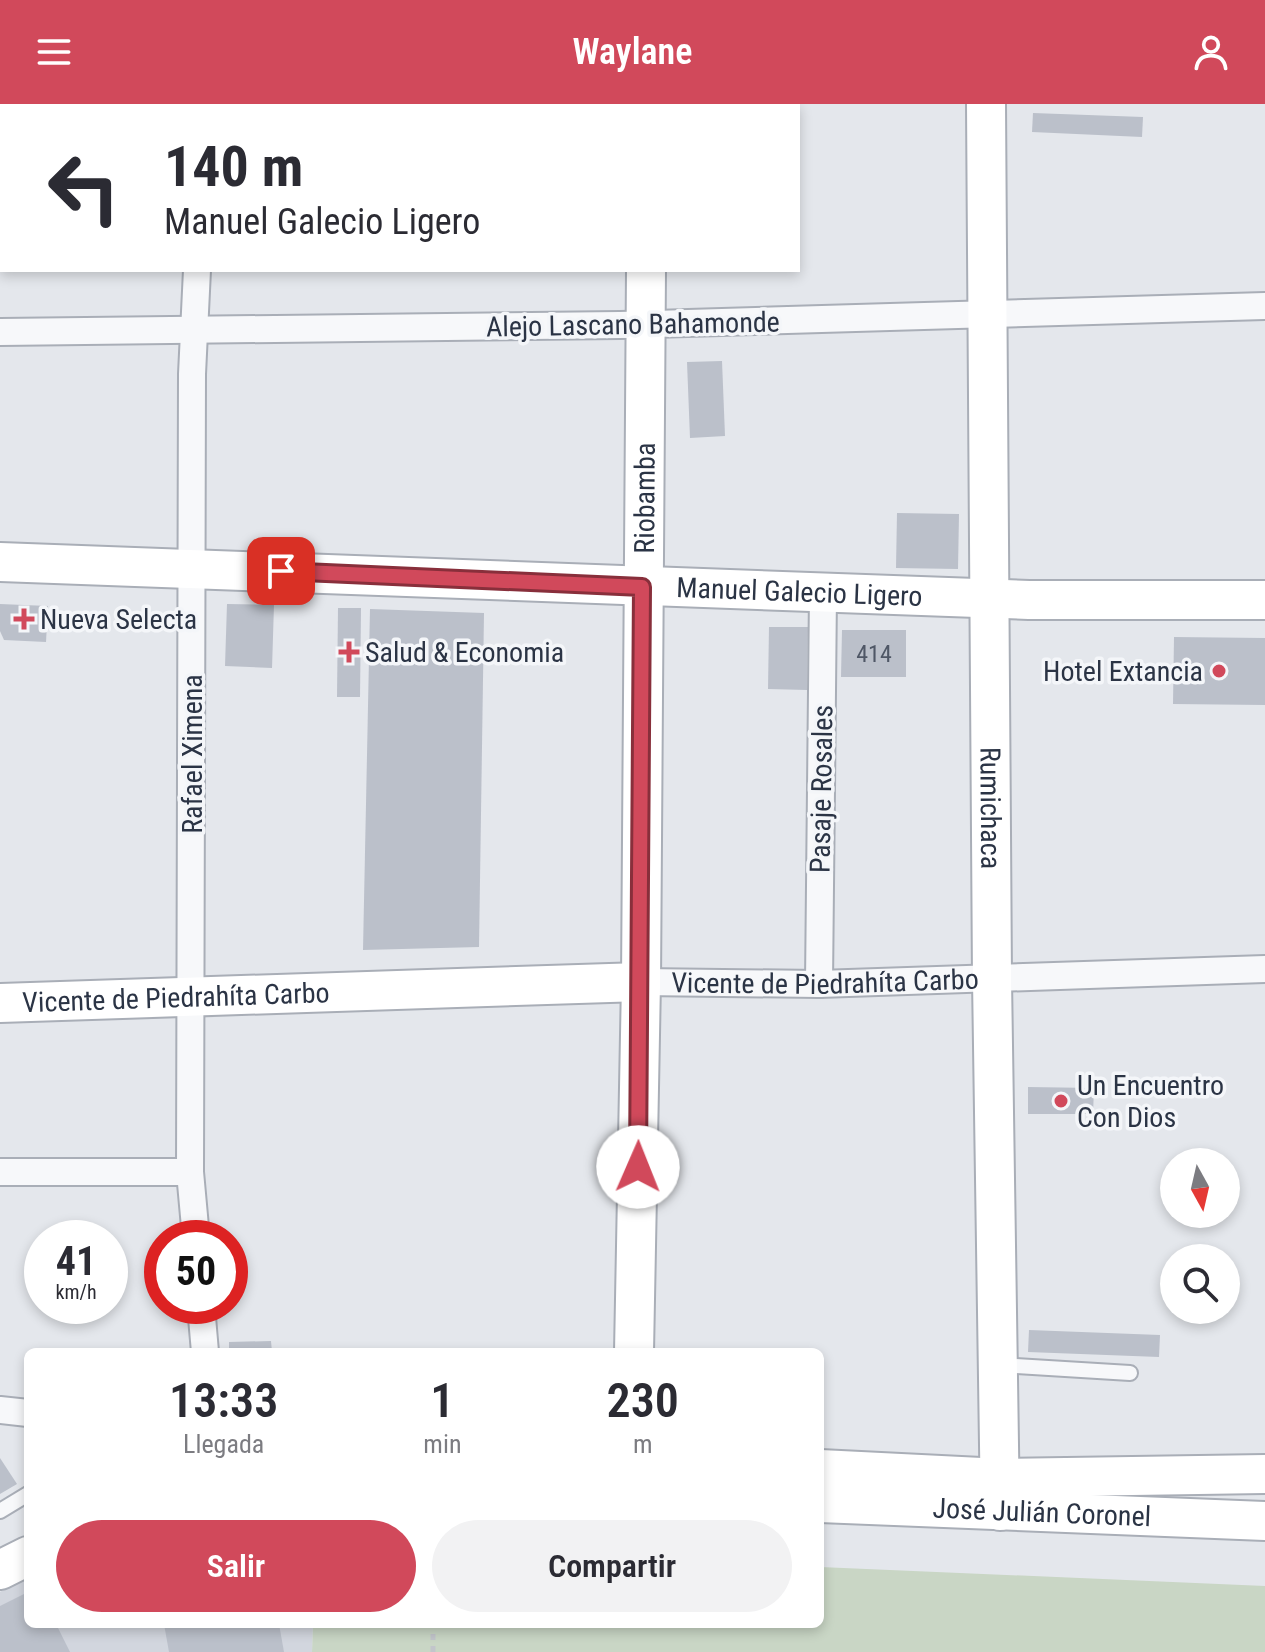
<!DOCTYPE html>
<html lang="es">
<meta charset="utf-8">
<style>
body{margin:0;font-family:"Roboto Condensed",sans-serif;background:#f2f2f3;color:#2b2b33;height:100vh;display:flex;flex-direction:column;font-size:30px;white-space:nowrap}
*{box-sizing:border-box;margin:0}
p{font-size:26px;color:#7c7c81}
.icon{flex:none;width:44px;height:44px;fill:none;stroke:currentColor;stroke-width:2;stroke-linecap:round;stroke-linejoin:round}
.map{position:relative;flex:1;overflow:hidden}
.side{position:absolute;left:24px;top:1244px;width:800px;height:280px;display:flex;flex-direction:column;background:#fff;border-radius:12px;box-shadow:0 4px 12px #0003}
.side>*{flex:none}
.guide{position:absolute;left:0px;top:0px;width:800px;height:168px;box-shadow:0 4px 12px #0003;background:#fff;color:#2b2b33;overflow:hidden}
.needle{width:52px;rotate:172deg}
.fabs{position:absolute;left:1160px;top:1044px;display:grid;gap:16px}
.fabs a{display:grid;place-items:center;width:80px;height:80px;border-radius:50%;background:#fff;box-shadow:0 4px 12px #0003;font-size:40px}
.speed{position:absolute;left:24px;top:1116px;display:flex;gap:16px;font-size:40px;font-weight:700;text-align:center}
.speed>*{display:grid;place-content:center;width:104px;height:104px;border-radius:50%;background:#fff;box-shadow:0 4px 12px #0003;line-height:1}
.speed small{font-size:20px;font-weight:400}
.speed .limit{border:12px solid #d22;background:#fff;color:#111}
.pin{position:absolute;display:grid;place-items:center;width:68px;height:68px;color:#fff;margin:-34px;border-radius:16px;box-shadow:0 4px 12px #0006}
.me{position:absolute;width:88px;margin:-44px;rotate:1deg;stroke-linejoin:round;filter:drop-shadow(0 0 6px #0008)}
.turn{display:flex;align-items:center;gap:28px;height:168px;padding:0 32px;font-size:36px}
.turn .icon{width:104px;height:104px;stroke-width:2.5}
.turn b{display:block;font-size:56px;line-height:68px}
.eta{display:flex;justify-content:space-evenly;align-items:center;height:136px;text-align:center}
.eta b{font-size:48px;font-weight:600;line-height:56px}
.cta{display:flex;gap:16px;margin-top:auto;padding:16px 32px}
.cta a{flex:1;height:92px;border-radius:48px;background:#d1495b;color:#fff;font-size:32px;font-weight:600;line-height:92px;text-align:center}
.cta a+a{background:#f2f2f3;color:#2b2b33}
header{display:flex;justify-content:space-between;align-items:center;height:104px;padding:0 32px;background:#d1495b;color:#fff;font-size:36px;font-weight:600}
.map>svg:first-child{display:block}
</style>
<header><svg class="icon" aria-label="menu" viewBox="0 0 24 24"><path d="M4 6h16M4 12h16M4 18h16"/></svg>Waylane<svg class="icon" aria-label="person" viewBox="0 0 24 24"><circle cx="12" cy="8" r="4"/><path d="M4 21q1-7 8-7t8 7"/></svg></header>
<div class="map">
<svg width="1265" height="1548" viewBox="0 0 1265 1548">
<rect width="100%" height="100%" fill="#e4e7ec"/>
<!-- built -->
<path fill="#d2d6de" d="M28 1473V1520H313L312 1548H0V1488Z"/>
<!-- green -->
<path fill="#c9d6c5" d="M820 1463 1265 1482V1548H312L313 1520H820Z"/>
<!-- building -->
<g fill="#bbc0ca">
<path d="M1033 9 1143 13 1142 33 1032 28Z"/>
<path d="M722 257 725 332 690 334 687 258Z"/>
<path d="M897 409 959 410 958 465 896 464Z"/>
<path d="M0 500 48 502 46 538 4 536 0 527Z"/>
<path d="M227 500 274 501 272 564 225 562Z"/>
<path d="M338 504H361L360 593H337Z"/>
<path d="M370 505 484 509 479 843 363 846Z"/>
<path d="M769 523H808L807 586 768 585Z"/>
<path d="M842 526H906V573H841Z"/>
<path d="M1174 533 1265 534V601L1173 600Z"/>
<path d="M1028 983 1094 984 1093 1010H1028Z"/>
<path d="M1029 1226 1160 1231 1159 1253 1028 1248Z"/>
<path d="M271 1237 272 1248H229V1238Z"/>
<path d="M0 1354 17 1380 0 1390Z"/>
<path d="M28 1488V1520H56L70 1548H0V1502Z"/>
<path d="M164 1520H279L284 1548H169Z"/>
</g>
<g fill="none" stroke-linecap="round" stroke-linejoin="round">
<!-- lane casing -->
<g stroke="#a9aeb7" stroke-width="18">
<g id="lane">
<path d="M999 1261 1130 1269"/>
<path d="M0 1407 28 1390"/>
</g>
</g>
<!-- street casing -->
<g stroke="#a9aeb7" stroke-width="30">
<g id="street">
<path d="M197 2V0"/>
<path d="M0 228 620 221 1265 202"/>
<path id="s1" d="M641 878 819 880 1265 865"/>
<path d="M819 880 823 489"/>
<path d="M0 1068H190"/>
<path d="M196 1134 190 1068 192 270 197 166"/>
<path d="M201 1202 205 1248"/>
<path d="M0 1306 28 1309"/>
</g>
</g>
<!-- secondary casing -->
<g stroke="#a9aeb7" stroke-width="42">
<g id="secondary">
<path id="s2" d="M986 0 992 875 1000 1407"/>
<path d="M649 2V0"/>
<path id="s3" d="M0 458 1029 496H1265"/>
<path id="s4" d="M0 899 641 878"/>
<path id="s5" d="M634 1248 641 878 646 166"/>
<path d="M820 1365 1001 1374 1265 1370"/>
<path id="s6" d="M820 1399 1265 1417"/>
<path d="M0 1466 28 1452"/>
</g>
</g>
<!-- path -->
<path stroke="#c2c5cb" stroke-width="5" stroke-dasharray="6 6" stroke-linecap="butt" d="M433 1548V1520"/>
<!-- lane -->
<use href="#lane" stroke="#f7f8fa" stroke-width="14"/>
<!-- street -->
<use href="#street" stroke="#f7f8fa" stroke-width="26"/>
<!-- secondary -->
<use href="#secondary" stroke="#fff" stroke-width="38"/>
</g>
<g fill="none" stroke-linecap="round" stroke-linejoin="round">
<!-- route casing -->
<g stroke="#882f3b" stroke-width="20">
<path id="route" d="M281 467 642 483 638 1063"/>
</g>
<!-- route -->
<use href="#route" stroke="#d1495b" stroke-width="14"/>
</g>
<!-- markers -->
<g fill="#d1495b" stroke="#f4f6f9" stroke-width="3">
<path d="M20 503h8v8h8v8h-8v8h-8v-8h-8v-8h8z"/>
<path d="M345 536h8v8h8v8h-8v8h-8v-8h-8v-8h8z"/>
<circle cx="1219" cy="567" r="8"/>
<circle cx="1061" cy="997" r="8"/>
</g>
<g text-anchor="middle" stroke-width="7" stroke-linejoin="round" paint-order="stroke">
<!-- number labels -->
<g font-size="24" fill="#4f5766">
<text x="874" y="558">414</text>
</g>
<!-- street labels -->
<g font-size="28" fill="#2b3445" stroke="#f4f6f9">
<text transform="translate(633 220) rotate(-1)" y="10">Alejo Lascano Bahamonde</text>
<text dy="10" stroke="none"><textPath href="#s5" startOffset="854">Riobamba</textPath></text>
<text dy="10" stroke="none"><textPath href="#s3" startOffset="800">Manuel Galecio Ligero</textPath></text>
<text transform="translate(192 650) rotate(-90)" y="10">Rafael Ximena</text>
<text transform="translate(821 685) rotate(-89)" y="10">Pasaje Rosales</text>
<text dy="10" stroke="none"><textPath href="#s2" startOffset="704">Rumichaca</textPath></text>
<text dy="10" stroke="none"><textPath href="#s1" startOffset="184">Vicente de Piedrahíta Carbo</textPath></text>
<text dy="10" stroke="none"><textPath href="#s4" startOffset="176">Vicente de Piedrahíta Carbo</textPath></text>
<text dy="10" stroke="none"><textPath href="#s6" startOffset="222">José Julián Coronel</textPath></text>
</g>
<!-- poi labels -->
<g font-size="28" fill="#2b3445" stroke="#f4f6f9" text-anchor="start">
<text x="40" y="525">Nueva Selecta</text>
<text x="365" y="558">Salud &amp; Economia</text>
<text x="1203" y="577" text-anchor="end">Hotel Extancia</text>
<text x="1077" y="991">Un Encuentro<tspan x="1077" dy="32">Con Dios</tspan></text>
</g>
</g>
</svg>
<div class="fabs">
<a><svg class="needle" viewBox="-14 -14 28 28"><path d="M0-13l5 13h-10z" fill="#e53935"/><path d="M0 13l5-13h-10z" fill="#7c7c81"/></svg></a>
<a><svg class="icon" aria-label="search" viewBox="0 0 24 24"><circle cx="10" cy="10" r="6"/><path d="M15 15l6 6"/></svg></a>
</div>
<div class="speed"><div>41<small>km/h</small></div><div class="limit">50</div></div>
<div class="pin" style="left:281px;top:467px;background:#d93025"><svg class="icon" aria-label="arrive" viewBox="0 0 24 24"><path d="M6 21V4h12l-3 4 3 4H6"/></svg></div>
<svg class="me" style="left:638px;top:1063px" viewBox="-20 -20 40 40"><circle r="19" fill="#fff"/><path d="M0-13L10 11 0 6-10 11z" fill="#d1495b"/></svg>
<div class="guide">
<div class="turn"><svg class="icon" aria-label="left" viewBox="0 0 24 24"><path d="M17 20v-9H6M10 6l-5 5 5 5"/></svg><div><b>140 m</b>Manuel Galecio Ligero</div></div>
</div>
<section class="side">
<div class="eta">
<div><b>13:33</b><p>Llegada</p></div>
<div><b>1</b><p>min</p></div>
<div><b>230</b><p>m</p></div>
</div>
<div class="cta"><a>Salir</a><a>Compartir</a></div>
</section>
</div>
